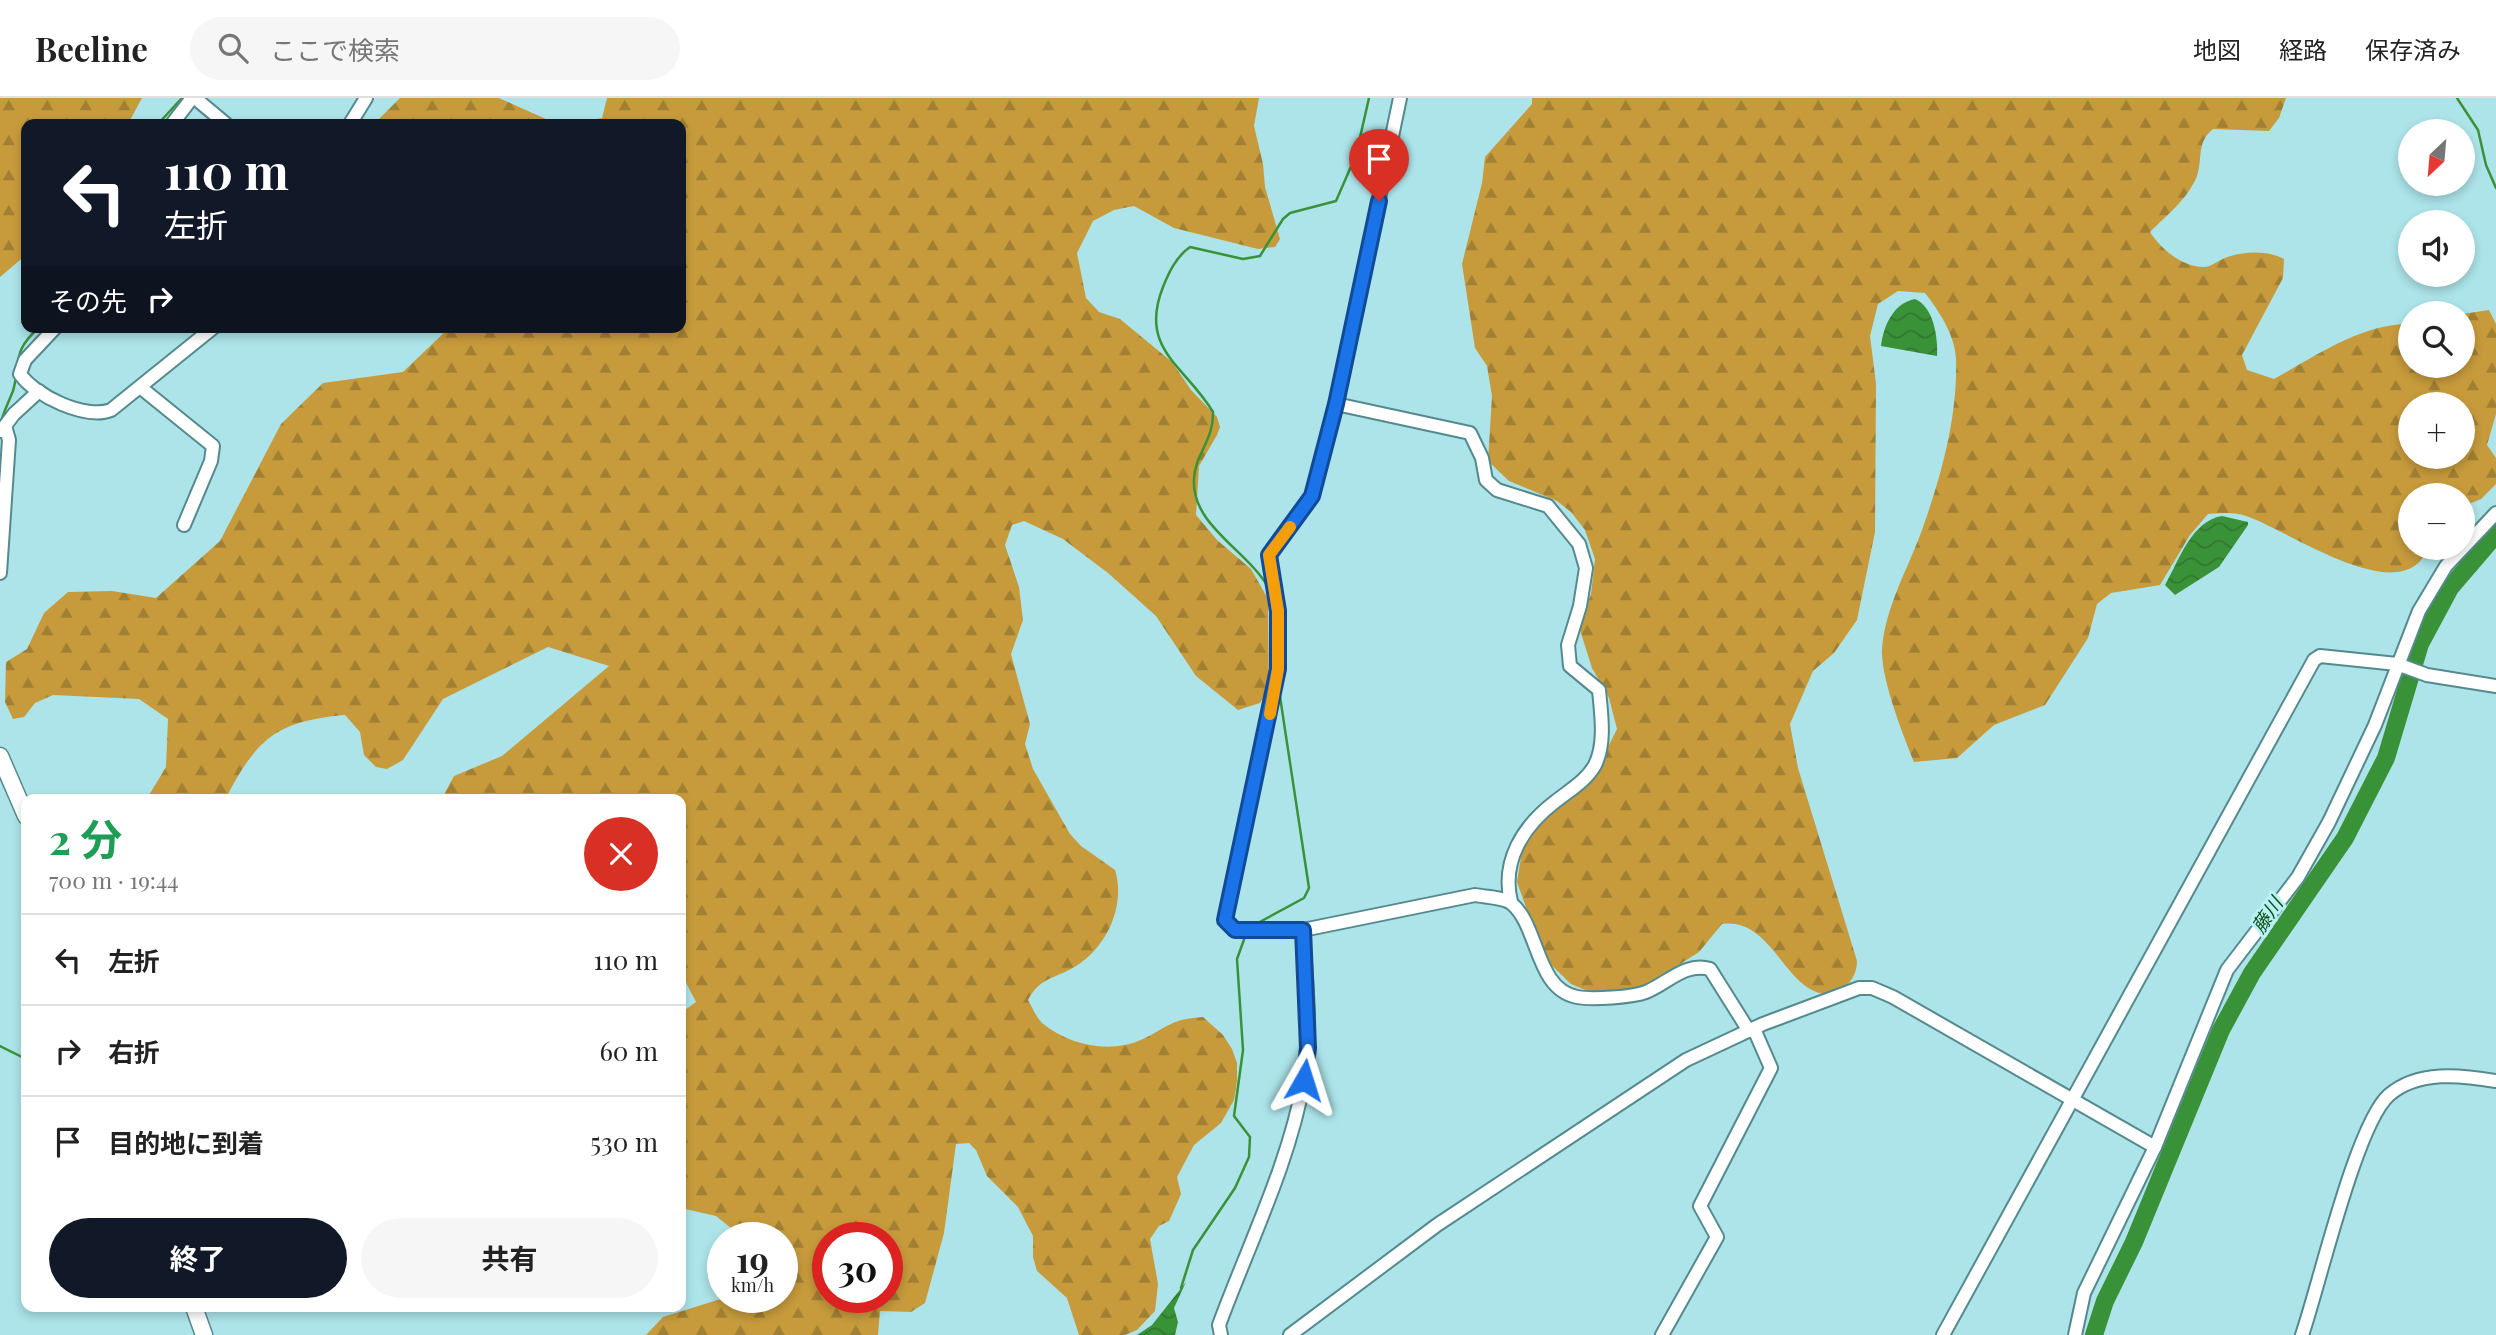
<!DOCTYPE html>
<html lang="ja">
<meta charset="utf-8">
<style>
body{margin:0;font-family:"Playfair Display","Noto Sans JP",serif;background:#f6f6f6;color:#222;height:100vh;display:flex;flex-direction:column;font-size:26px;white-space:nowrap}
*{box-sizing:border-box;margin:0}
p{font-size:23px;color:#767676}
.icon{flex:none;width:38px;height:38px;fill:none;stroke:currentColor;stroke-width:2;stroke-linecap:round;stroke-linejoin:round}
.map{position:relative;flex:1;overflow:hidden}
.sheet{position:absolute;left:21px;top:696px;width:665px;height:518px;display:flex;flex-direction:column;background:#fff;border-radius:14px;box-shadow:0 4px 10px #0003}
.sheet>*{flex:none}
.hud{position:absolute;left:21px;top:21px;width:665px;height:214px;border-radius:14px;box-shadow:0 4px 10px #0003;background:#111827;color:#fff;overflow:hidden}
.needle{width:46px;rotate:206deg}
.buttons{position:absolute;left:2398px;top:21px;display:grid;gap:14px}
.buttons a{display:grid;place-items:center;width:77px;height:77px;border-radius:50%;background:#fff;box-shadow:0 4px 10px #0003;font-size:35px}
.speed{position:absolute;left:707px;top:1124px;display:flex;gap:14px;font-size:35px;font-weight:700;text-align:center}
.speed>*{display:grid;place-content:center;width:91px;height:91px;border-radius:50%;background:#fff;box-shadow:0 4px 10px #0003;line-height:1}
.speed small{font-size:18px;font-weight:400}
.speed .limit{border:10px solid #d22;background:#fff;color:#111}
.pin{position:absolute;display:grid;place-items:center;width:60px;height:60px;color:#fff;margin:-72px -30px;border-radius:50% 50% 50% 0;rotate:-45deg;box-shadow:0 0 7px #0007}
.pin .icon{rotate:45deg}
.me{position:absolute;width:77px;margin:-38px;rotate:6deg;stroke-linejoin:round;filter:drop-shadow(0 0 5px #0008)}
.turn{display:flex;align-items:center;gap:24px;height:147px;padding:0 28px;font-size:32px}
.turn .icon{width:91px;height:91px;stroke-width:2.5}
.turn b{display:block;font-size:49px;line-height:60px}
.then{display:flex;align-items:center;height:66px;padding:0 28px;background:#0003;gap:14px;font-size:26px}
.round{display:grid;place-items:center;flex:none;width:74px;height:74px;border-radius:37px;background:#f6f6f6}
.summary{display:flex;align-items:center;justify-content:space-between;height:119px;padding:0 28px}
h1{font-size:42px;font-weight:700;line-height:52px;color:#1e9e55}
.cta{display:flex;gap:14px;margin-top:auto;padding:14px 28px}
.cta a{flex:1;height:80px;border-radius:42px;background:#111827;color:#fff;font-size:28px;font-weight:700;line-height:80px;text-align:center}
.cta a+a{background:#f6f6f6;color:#222}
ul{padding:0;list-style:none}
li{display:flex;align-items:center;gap:21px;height:91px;padding:0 28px;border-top:2px solid #e0e0e0}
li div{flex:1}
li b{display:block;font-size:26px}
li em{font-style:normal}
header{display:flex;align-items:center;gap:42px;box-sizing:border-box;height:98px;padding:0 35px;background:#fff;border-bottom:2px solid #e0e0e0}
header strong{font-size:33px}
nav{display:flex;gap:38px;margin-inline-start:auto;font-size:24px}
.search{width:490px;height:63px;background:#f6f6f6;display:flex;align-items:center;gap:18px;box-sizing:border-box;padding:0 24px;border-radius:38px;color:#767676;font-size:26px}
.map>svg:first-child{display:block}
</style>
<header>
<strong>Beeline</strong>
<div class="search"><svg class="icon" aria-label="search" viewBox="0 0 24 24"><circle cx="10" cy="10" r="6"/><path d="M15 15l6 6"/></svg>ここで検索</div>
<nav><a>地図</a><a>経路</a><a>保存済み</a></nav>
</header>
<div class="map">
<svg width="2496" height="1237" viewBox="0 0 2496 1237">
<defs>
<pattern id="forest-firs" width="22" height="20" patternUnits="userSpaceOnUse" patternTransform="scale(1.75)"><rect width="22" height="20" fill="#c79b3c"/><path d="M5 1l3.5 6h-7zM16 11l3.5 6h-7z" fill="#a17f33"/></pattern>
<pattern id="water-waves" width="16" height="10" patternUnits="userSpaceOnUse" patternTransform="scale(1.75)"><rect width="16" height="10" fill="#3a9238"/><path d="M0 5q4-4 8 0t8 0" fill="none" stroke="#307830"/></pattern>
</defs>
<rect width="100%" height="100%" fill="#ace4e9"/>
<!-- forest -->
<g fill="url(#forest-firs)" fill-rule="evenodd">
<path d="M0 0H142L128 26H26V157L0 179Z"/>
<path d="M400 0H499L557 26H379L378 22Z"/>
<path d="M607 0H1259L1254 28 1263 66 1265 89 1280 141 1275 149 1258 151 1174 130 1134 108 1114 112 1093 123 1077 155 1086 200 1099 214 1120 221 1172 264 1191 292 1217 319 1220 329 1217 337 1199 368 1196 417 1217 442 1251 471 1268 501 1269 592 1260 605 1238 612 1196 578 1156 518 1108 475 1063 441 1024 423 1012 427 1005 447 1019 489 1023 522 1011 556 1030 626 1025 646 1033 671 1070 736 1081 748 1115 772C1126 807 1107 849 1076 868 1055 881 1040 879 1028 902 1032 909 1036 919 1042 925 1070 948 1111 956 1143 941 1170 928 1171 921 1203 919L1223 937 1232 951 1237 965V983L1234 1002 1221 1025 1194 1047 1177 1079 1181 1096 1169 1123 1159 1128 1150 1141 1158 1186 1155 1213 1137 1232 1125 1237H1079L1067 1200 1037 1173 1033 1159V1138L1018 1109 987 1078 976 1052 969 1045 956 1046 944 1135 925 1205 911 1214 880 1213 878 1237H646L663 1219 727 1199H782V1139H742L716 1118 681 1110V915L696 904 681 875V702H441L454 678 502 658 609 568 548 549 443 601 403 662 387 671 376 669 364 657 360 634 345 617C276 623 256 641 225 702H146L166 669 168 621 139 601 53 597 35 605 24 619 13 621 5 604 6 564 27 551 44 515 68 494 112 493 156 500 220 443 281 326 323 285 403 274 450 229H681V26H566L602 20ZM828 1139H887V1199H828Z"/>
<path d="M1532 0H2286L2279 20 2269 33 2213 31C2196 45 2203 60 2197 78 2188 101 2166 118 2150 134 2161 151 2182 169 2204 169 2211 169 2219 162 2225 160 2242 153 2268 152 2284 161L2283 180 2242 257 2247 272 2274 281C2314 259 2362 225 2410 226V268H2462V216L2489 212 2496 226V316L2487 347 2496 360V386L2481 401 2462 409V397H2410V450H2428C2403 515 2287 431 2246 418 2234 414 2221 415 2208 416L2190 437 2160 487 2111 495 2097 506 2088 540 2045 607 1994 627 1957 660 1914 664C1903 637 1881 581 1882 552 1885 509 1908 471 1922 432 1941 379 1958 318 1956 261 1955 237 1939 213 1925 195L1898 193 1878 206 1870 238 1876 286 1875 434 1857 522 1834 555 1813 573 1790 626 1798 670 1857 863C1857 886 1834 904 1812 892 1781 876 1766 820 1722 826L1699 854 1644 889 1602 899 1571 886 1544 860 1517 784 1522 753 1542 722 1602 661 1617 631 1609 600 1592 570 1579 529 1591 496 1595 461 1585 432 1571 414 1557 403 1509 383 1488 363 1492 298 1487 268 1475 250 1462 166 1482 85 1485 59 1532 6ZM2410 306H2462V359H2410Z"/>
</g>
<!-- water -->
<g fill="url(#water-waves)">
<path d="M1915 201C1934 209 1938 240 1937 258L1881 248C1883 229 1893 205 1915 201Z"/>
<path d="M2222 418 2248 424V427L2219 469 2175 497 2165 487C2179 463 2191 423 2222 418Z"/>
<path d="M1186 1184 1174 1210 1178 1224 1175 1237H1137L1152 1227Z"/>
</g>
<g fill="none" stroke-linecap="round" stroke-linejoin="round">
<!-- stream -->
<g stroke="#3a9238" stroke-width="2.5">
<path d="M2457 0 2478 32 2486 67 2496 90"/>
<path d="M158 26 182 0"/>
<path d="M1 324C4 313 9 303 13 293 22 260 11 256 39 229"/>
<path d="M1268 489C1247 452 1191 427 1194 381 1195 356 1214 342 1213 314 1186 268 1138 252 1163 189 1169 174 1176 159 1190 149L1243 161 1260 158 1283 121 1290 115 1336 103 1356 57 1369 0"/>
<path d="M1256 826 1304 800 1309 790 1279 592"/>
<path d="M0 948 26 961"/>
<path d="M1181 1190 1193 1152 1235 1090 1249 1059 1250 1039 1234 1018 1243 952 1237 861 1246 836"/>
</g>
<!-- river -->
<path stroke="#3a9238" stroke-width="18" d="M2094 1237 2105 1203 2134 1144 2221 932 2252 875 2345 740 2386 660 2420 546 2450 490 2496 436"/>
<!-- minor casing -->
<g stroke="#548a8e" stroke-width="16">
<g id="minor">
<path d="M195 0 226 26"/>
<path d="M1400 0 1336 306 1312 398 1269 457 1278 513V571L1225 822 1235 832H1303L1475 797C1485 799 1503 799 1511 805 1539 827 1535 891 1577 899 1592 902 1633 899 1646 894 1668 885 1685 864 1710 871L1749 933"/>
<path d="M172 26 192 0"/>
<path d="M350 26 366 0"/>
<path d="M56 229 25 262 20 276C35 298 86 322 111 312L214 229"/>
<path d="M140 289 213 348 211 363 184 427"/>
<path d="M1336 306 1470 335 1482 360 1486 382 1497 392 1548 408 1579 446 1586 470 1580 508 1568 547 1570 568 1599 592C1601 615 1606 645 1595 667 1586 683 1570 692 1556 703 1523 728 1501 763 1511 804"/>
<path d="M1 333 14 316 39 293"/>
<path d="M0 475 9 342 5 328"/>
<path d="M1221 1237 1219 1227C1248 1148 1290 1064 1304 981 1313 933 1305 881 1303 832"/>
<path d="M1290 1237 1437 1127 1686 962 1763 926 1859 890H1872L1893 899 2155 1049"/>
<path d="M1662 1237 1717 1139 1700 1108 1771 970 1754 931"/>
<path d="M1943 1237 2314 562 2320 558 2397 566 2427 577 2496 588"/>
<path d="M2075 1237 2084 1195 2155 1049 2227 872 2298 779 2329 724 2375 627 2419 513 2446 468 2496 415"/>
<path d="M2302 1237C2319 1188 2356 1026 2389 997 2418 972 2461 977 2496 983"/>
</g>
</g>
<!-- major casing -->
<g stroke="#548a8e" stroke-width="19">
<g id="major">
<path d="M0 658 26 718"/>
<path d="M194 1209 204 1237"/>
</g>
</g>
<!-- minor -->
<use href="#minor" stroke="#fff" stroke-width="12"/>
<!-- major -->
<use href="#major" stroke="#fff" stroke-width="16"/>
</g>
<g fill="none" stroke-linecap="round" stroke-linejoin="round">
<!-- route casing -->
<g stroke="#114b97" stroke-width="18">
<path id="route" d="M1304 982 1308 950 1303 832H1235L1225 822 1278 571V513L1269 457 1312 398 1336 306 1379 103"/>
</g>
<!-- route -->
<use href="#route" stroke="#1a73e8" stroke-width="12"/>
<!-- slow -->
<path stroke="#f59e0b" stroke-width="12" d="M1270 616 1278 571V513L1269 457 1290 429"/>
</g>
<g text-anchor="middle" stroke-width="6" stroke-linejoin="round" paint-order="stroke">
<!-- water labels -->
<g font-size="19" font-style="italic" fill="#0d4b0e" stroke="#b8f1f6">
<text transform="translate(2267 817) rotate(-56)" y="7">藤川</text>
</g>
</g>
</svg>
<div class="buttons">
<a><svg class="needle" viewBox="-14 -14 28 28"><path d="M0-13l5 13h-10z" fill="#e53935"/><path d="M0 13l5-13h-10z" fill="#767676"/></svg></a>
<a><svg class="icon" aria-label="sound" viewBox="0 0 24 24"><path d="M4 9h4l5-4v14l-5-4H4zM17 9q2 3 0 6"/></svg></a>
<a><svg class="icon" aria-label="search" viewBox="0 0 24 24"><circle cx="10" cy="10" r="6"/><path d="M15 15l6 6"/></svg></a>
<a>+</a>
<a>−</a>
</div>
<div class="speed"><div>19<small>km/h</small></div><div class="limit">30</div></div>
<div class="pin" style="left:1379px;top:103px;background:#d93025"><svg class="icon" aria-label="arrive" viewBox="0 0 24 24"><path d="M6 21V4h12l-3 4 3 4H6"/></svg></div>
<svg class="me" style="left:1304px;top:982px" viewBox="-20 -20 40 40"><path d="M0-17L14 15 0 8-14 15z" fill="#1a73e8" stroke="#fff" stroke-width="4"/></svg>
<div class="hud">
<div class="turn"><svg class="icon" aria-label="left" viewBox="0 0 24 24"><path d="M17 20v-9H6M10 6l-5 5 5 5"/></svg><div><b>110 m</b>左折</div></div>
<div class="then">その先<svg class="icon" aria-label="right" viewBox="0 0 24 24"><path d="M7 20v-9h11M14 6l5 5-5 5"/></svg></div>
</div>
<section class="sheet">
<div class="summary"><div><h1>2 分</h1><p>700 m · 19:44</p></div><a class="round" style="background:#d93025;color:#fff"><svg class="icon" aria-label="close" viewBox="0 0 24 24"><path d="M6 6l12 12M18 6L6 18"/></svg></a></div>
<ul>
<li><svg class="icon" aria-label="left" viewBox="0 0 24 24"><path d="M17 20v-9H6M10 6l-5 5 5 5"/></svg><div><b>左折</b></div><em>110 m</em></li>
<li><svg class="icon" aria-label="right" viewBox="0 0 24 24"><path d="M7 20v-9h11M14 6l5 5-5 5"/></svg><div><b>右折</b></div><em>60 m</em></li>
<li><svg class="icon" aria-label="arrive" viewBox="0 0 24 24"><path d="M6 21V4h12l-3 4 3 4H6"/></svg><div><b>目的地に到着</b></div><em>530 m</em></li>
</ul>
<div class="cta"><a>終了</a><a>共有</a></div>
</section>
</div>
